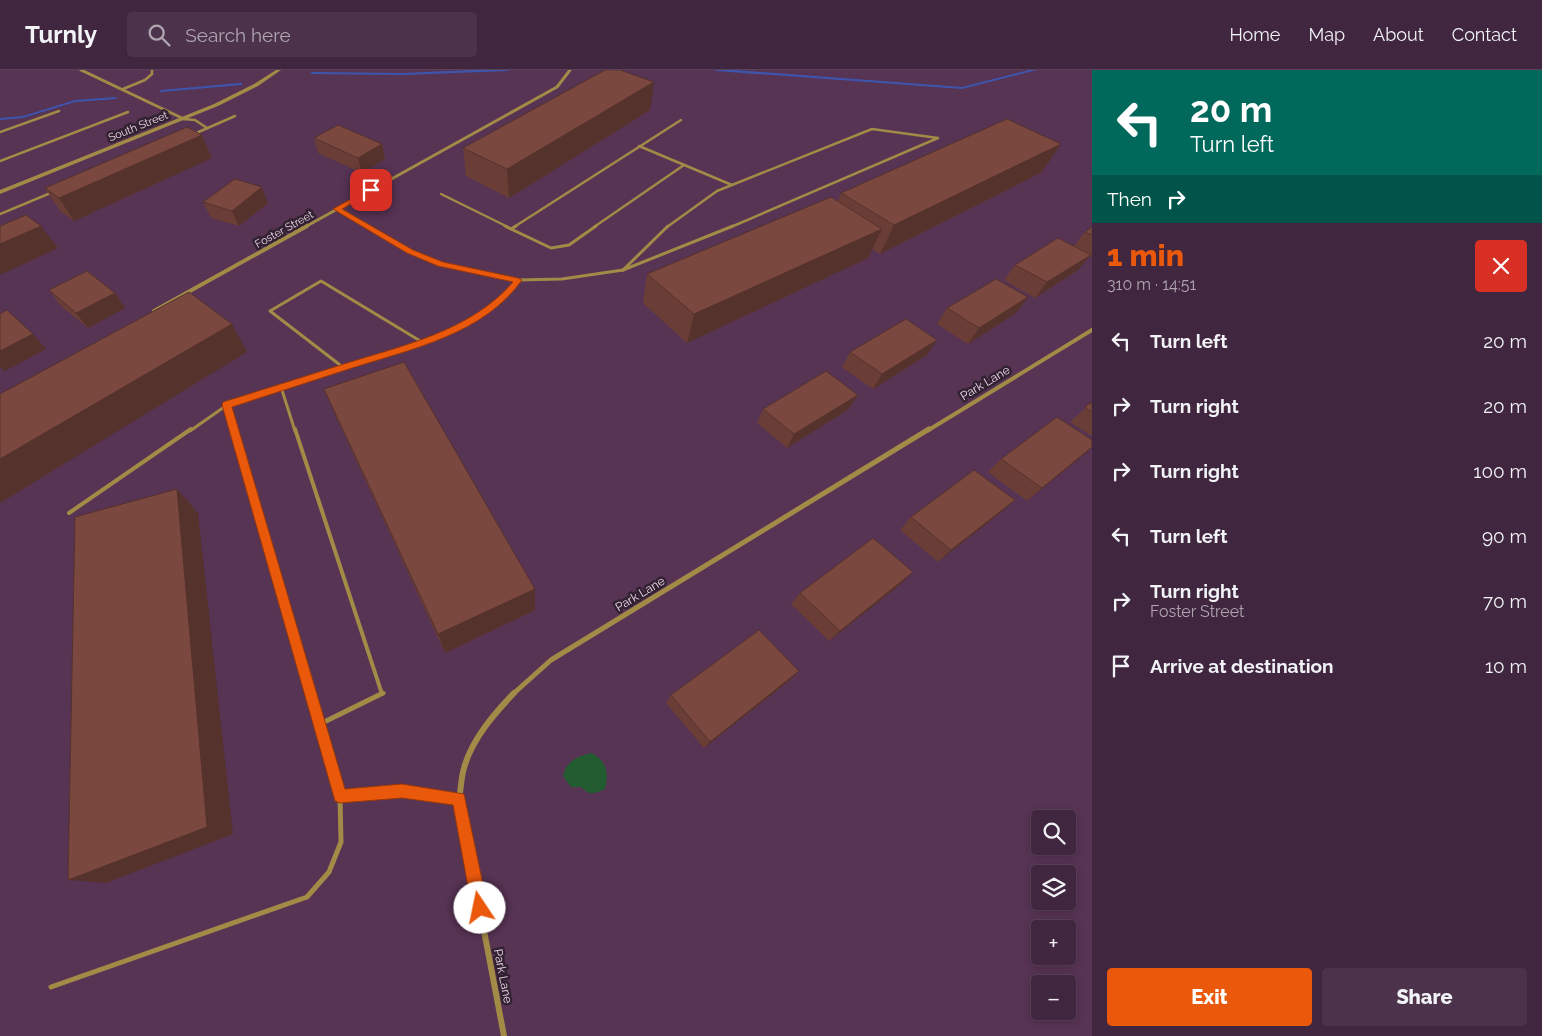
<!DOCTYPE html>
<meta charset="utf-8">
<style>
body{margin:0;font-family:Raleway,sans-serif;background:#4c324a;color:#f1f3f6;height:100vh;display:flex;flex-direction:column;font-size:19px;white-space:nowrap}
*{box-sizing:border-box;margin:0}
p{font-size:16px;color:#aea5b0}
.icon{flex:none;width:28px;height:28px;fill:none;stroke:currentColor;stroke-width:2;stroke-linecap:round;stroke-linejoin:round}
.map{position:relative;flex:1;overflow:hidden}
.sheet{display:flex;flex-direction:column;background:#41263f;width:450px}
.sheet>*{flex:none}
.top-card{background:#00695c;color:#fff;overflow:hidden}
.tools{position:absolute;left:1031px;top:740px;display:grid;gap:10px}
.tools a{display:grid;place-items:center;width:45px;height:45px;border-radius:5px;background:#41263f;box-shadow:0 2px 8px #0003,0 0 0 1px #5a4359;font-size:25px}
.pin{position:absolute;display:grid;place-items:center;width:42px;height:42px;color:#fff;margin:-21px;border-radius:10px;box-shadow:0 2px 8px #0006}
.me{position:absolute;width:55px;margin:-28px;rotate:349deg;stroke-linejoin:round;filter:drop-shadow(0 0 4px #0008)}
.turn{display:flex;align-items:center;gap:18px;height:105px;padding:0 15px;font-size:22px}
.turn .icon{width:65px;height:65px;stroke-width:2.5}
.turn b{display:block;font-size:35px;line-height:42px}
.then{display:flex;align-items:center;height:48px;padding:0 15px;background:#0003;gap:10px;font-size:19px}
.round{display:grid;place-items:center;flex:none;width:52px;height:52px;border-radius:5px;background:#4c324a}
.overview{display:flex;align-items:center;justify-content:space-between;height:85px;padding:0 15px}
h1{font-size:30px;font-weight:800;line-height:38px;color:#ea580c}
.button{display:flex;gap:10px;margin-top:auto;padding:10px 15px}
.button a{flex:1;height:58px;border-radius:5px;background:#ea580c;color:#fff;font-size:20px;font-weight:800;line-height:58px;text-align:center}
.button a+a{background:#4c324a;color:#f1f3f6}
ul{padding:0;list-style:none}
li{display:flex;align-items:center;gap:15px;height:65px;padding:0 15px}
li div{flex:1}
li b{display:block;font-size:19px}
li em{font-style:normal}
header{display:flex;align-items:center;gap:30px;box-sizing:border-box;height:70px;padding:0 25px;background:#41263f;border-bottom:1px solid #5a4359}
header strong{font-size:24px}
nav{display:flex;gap:28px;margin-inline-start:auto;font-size:18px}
.search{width:350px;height:45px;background:#4c324a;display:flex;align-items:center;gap:12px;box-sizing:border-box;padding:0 18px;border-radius:5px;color:#aea5b0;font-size:19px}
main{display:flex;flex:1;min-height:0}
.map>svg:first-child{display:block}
</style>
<header>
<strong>Turnly</strong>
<div class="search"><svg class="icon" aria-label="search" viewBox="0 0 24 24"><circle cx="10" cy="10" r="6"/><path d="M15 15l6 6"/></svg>Search here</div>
<nav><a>Home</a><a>Map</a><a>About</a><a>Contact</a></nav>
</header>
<main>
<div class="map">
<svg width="1092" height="966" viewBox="0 0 1092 966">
<rect width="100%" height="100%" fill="#573354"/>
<!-- green -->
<path fill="#245c32" d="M592 683C607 691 609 704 605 719 594 724 590 726 581 717H571L563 706C566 691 578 686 592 683Z"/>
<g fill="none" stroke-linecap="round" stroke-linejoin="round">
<!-- stream -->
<g fill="#3e55ad" fill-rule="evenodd">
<path d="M472 0H510L508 1 403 5 312 4 310 3 312 2 403 3Z"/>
<path d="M714 0H735L962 17 1029 0H1037L962 19 716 1Z"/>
<path d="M240 13H242V15L161 22 159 21 161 20Z"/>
<path d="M115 27 117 28V29L75 32 23 48 0 50V48L23 46 75 30Z"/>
</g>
<!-- service-far3 -->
<g stroke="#a28a47" stroke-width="2.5">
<path d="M123 19 145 10 152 4V0"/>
<path d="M184 49 195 50 207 58"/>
<path d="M0 62 59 41"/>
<path d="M194 64 235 46"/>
<path d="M639 76 732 115"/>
<path d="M0 91 128 42"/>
<path d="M441 124 508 157"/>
<path d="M337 139 368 157"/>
<path d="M0 144 53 122"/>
<path d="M514 157 681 50"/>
<path d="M594 157 684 95"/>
<path d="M667 157 717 121 872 59 938 68 731 157"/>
</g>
<!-- service-far2 -->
<g stroke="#a28a47" stroke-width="3">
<path d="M366 156 410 182 441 194 518 210"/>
<path d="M505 156 511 159 516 156"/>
<path d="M511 159 551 178 569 175 596 156"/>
<path d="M623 200 668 156"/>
<path d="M623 200 733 156"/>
<path d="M344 298 270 241 321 211 422 272"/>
<path d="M227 335 234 361"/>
<path d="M190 361 227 335 281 317"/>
<path d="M295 361 281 317 414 275 453 260 481 245 504 227 518 210 562 209 623 200"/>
</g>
<!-- service-far1 -->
<g stroke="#a28a47" stroke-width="4">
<path d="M234 359 311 624"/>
<path d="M295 359 382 624"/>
<path d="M69 443 191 359"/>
</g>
<!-- service -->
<g stroke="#a28a47" stroke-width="5">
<path d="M320 654 383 623"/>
<path d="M340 726 402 721 459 729"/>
<path d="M51 917 307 827 329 802 341 772 340 726 310 623"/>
</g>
<!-- minor-far3 -->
<g stroke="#a28a47" stroke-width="3">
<path d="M81 0 184 49"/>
<path d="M305 157 557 17 570 0"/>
</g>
<!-- minor-far2 -->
<g stroke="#a28a47" stroke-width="4">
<path d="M154 241 307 156"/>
<path d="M927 361 1092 260"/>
</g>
<!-- minor-far1 -->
<path stroke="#a28a47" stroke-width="5" d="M513 624 551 590 929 359"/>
<!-- minor -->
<path stroke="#a28a47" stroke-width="6" d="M504 966 459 729C461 719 461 708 464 698 472 669 494 644 514 623"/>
<!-- tertiary -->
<path fill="#a28a47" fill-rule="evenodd" d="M276 0H281L258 16 218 36 0 124V120L214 34 254 14Z"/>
</g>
<!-- wall -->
<g fill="#6a3e37">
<path d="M650 40 509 128 466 106 463 78Z"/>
<path d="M314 68 382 74 385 89 362 103 318 83Z"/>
<path d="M212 88 74 151 60 141 45 118Z"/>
<path d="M1042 102 880 184 872 179 868 188 687 273 643 233 647 204 838 131 841 123Z"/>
<path d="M203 132 268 133 239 156 211 148Z"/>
<path d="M1092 157V187L1090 186 1078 200 1035 228 1004 210 1015 195 1074 176 1085 162Z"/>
<path d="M49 220 115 223 125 238 88 258 61 236Z"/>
<path d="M1028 227 1016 243 968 274 937 254 947 238Z"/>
<path d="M850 282 927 285 873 319 842 297Z"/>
<path d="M324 319 535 540 445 583 336 347Z"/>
<path d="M1092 332V366L1070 352Z"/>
<path d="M763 339H849L787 378 757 353Z"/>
<path d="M1092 377 1027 431 988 402 1001 389Z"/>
<path d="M1015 430 1000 443 938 492 900 460 911 447Z"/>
<path d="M901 514 829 571 791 534 800 523Z"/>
<path d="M799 601 790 610 704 678 666 633 671 625Z"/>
</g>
<!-- shaded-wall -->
<g fill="#56322d">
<path d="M654 12 650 40 509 128 507 99Z"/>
<path d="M202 65 212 88 74 151 59 128Z"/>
<path d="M382 74 385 89 362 103 358 88Z"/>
<path d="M1061 74 1042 102 880 184 894 155Z"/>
<path d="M262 117 268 133 239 156 232 141Z"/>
<path d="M41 156 58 178 0 205V174Z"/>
<path d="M882 159 868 188 687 273 694 244Z"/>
<path d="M1091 185 1078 200 1035 228 1047 212Z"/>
<path d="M115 223 125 238 88 258 76 243Z"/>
<path d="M1028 227 1016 243 968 274 979 258Z"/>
<path d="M232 254 247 282 0 433V389Z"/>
<path d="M33 264 46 279 5 301 0 297V281Z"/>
<path d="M937 270 927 285 873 319 882 304Z"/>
<path d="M858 325 849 339 787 378 794 364Z"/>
<path d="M1092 377 1081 387 1027 431 1042 418Z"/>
<path d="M177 419 198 443 233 764 106 813 68 810Z"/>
<path d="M1015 430 1000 443 938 492 951 480Z"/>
<path d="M913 502 901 514 829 571 840 561Z"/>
<path d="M535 519V540L445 583 438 564Z"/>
<path d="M799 601 790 610 704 678 710 672Z"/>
</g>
<!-- building -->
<g fill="#7b4840" stroke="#56322d">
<path d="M605 0H620L654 12 507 99 463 78Z"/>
<path d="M1007 49 1061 74 894 155 841 123Z"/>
<path d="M338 55 382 74 358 88 314 68Z"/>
<path d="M187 57 202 65 59 128 45 118Z"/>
<path d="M235 109 262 117 232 141 203 132Z"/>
<path d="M831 127 882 159 694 244 647 204Z"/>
<path d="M26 145 41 156 0 174V156Z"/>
<path d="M1092 157V165L1085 162Z"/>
<path d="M1058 168 1091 185 1047 212 1015 195Z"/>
<path d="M87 201 115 223 76 243 49 220Z"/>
<path d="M996 209 1028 227 979 258 947 238Z"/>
<path d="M189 222 232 254 0 389V324Z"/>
<path d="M7 240 33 264 0 281V244Z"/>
<path d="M906 249 937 270 882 304 850 282Z"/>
<path d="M404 292 535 519 438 564 324 319Z"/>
<path d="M826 301 858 325 794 364 763 339Z"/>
<path d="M1092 332V342L1085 337Z"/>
<path d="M1057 347 1092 370V377L1042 418 1001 389Z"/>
<path d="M974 400 1015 430 951 480 911 447Z"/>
<path d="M177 419 207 757 68 810 75 447Z"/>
<path d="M873 468 913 502 840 561 800 523Z"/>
<path d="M759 560 799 601 710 672 671 625Z"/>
</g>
<!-- route -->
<path fill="#ea580c" stroke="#983908" d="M369 119 375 120 342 139 413 180 443 192 518 208 522 210C484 264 412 279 352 298 312 311 272 324 232 337L345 719 402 714 464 724 488 838 485 844 480 846 474 844 472 838 453 735 402 728 340 733 335 731 222 335 223 332C265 319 306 306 347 293 405 275 472 260 513 212L438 196 407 183 333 139Z"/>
<g text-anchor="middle" stroke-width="5" stroke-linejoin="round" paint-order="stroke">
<!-- far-street labels -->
<g font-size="11" fill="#ebd5e8" stroke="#322231">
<text transform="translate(138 56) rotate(-22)" y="4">South Street</text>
<text transform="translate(284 159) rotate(-29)" y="4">Foster Street</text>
</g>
<!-- street labels -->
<g font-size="12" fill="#ebd5e8" stroke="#322231">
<text transform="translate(985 313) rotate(-31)" y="4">Park Lane</text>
<text transform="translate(640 524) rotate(-31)" y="4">Park Lane</text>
<text transform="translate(503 906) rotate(79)" y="4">Park Lane</text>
</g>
</g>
</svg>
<div class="tools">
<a><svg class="icon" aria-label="search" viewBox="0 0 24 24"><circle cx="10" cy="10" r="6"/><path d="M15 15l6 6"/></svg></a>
<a><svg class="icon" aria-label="layers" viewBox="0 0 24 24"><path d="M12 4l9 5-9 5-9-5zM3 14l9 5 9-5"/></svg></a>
<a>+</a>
<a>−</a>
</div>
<div class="pin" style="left:371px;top:120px;background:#d93025"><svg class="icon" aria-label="arrive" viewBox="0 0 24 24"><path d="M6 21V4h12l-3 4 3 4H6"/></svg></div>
<svg class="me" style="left:480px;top:838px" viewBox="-20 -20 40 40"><circle r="19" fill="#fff"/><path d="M0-13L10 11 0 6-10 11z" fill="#ea580c"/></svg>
</div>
<section class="sheet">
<div class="top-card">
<div class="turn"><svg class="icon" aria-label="left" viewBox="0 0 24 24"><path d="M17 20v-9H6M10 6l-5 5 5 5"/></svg><div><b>20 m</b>Turn left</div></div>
<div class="then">Then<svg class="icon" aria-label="right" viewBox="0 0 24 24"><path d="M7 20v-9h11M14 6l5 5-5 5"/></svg></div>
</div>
<div class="overview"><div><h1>1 min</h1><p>310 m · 14:51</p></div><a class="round" style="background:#d93025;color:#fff"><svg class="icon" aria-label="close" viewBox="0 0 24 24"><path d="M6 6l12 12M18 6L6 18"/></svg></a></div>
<ul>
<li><svg class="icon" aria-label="left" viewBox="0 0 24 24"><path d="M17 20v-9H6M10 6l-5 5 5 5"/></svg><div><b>Turn left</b></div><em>20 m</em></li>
<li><svg class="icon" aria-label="right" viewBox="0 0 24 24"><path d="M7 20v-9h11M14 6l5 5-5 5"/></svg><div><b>Turn right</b></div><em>20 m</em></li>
<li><svg class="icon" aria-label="right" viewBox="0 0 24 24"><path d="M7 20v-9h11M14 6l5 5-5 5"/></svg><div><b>Turn right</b></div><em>100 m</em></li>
<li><svg class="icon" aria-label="left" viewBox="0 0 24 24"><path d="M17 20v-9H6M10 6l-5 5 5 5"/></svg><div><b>Turn left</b></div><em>90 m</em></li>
<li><svg class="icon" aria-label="right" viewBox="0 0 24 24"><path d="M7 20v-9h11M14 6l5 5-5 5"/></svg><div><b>Turn right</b><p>Foster Street</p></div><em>70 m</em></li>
<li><svg class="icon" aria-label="arrive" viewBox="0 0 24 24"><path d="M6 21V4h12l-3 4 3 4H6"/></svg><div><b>Arrive at destination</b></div><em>10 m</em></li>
</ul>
<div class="button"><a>Exit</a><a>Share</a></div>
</section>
</main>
